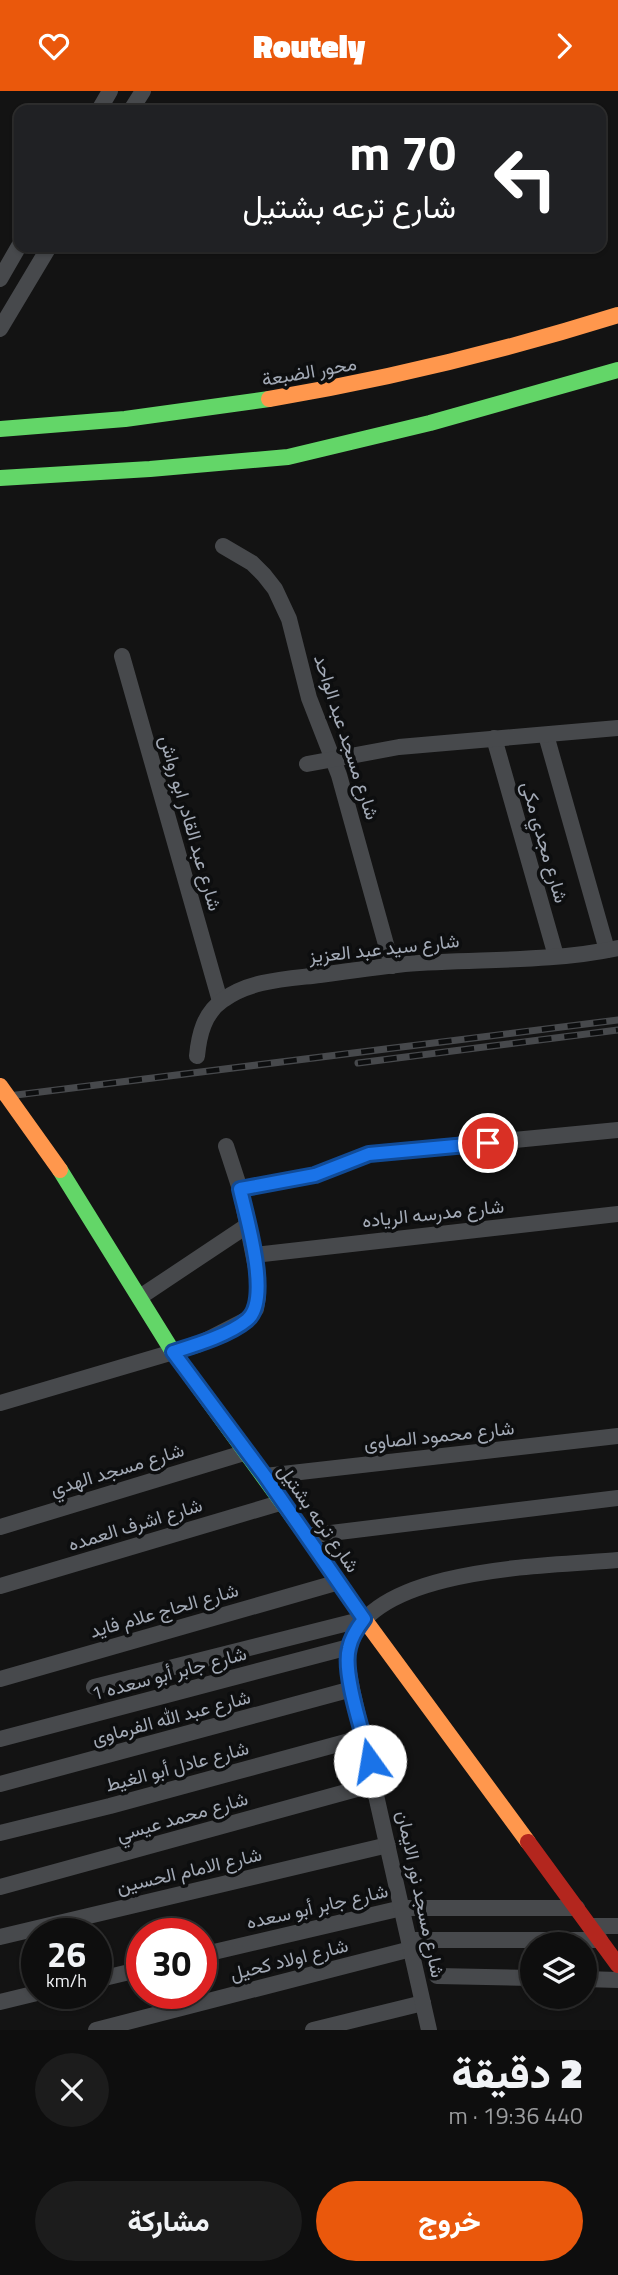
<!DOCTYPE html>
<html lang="ar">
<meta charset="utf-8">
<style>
body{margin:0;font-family:"Titillium Web",Vazirmatn,sans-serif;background:#1c1c1c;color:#f1f3f6;direction:rtl;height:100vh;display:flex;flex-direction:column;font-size:26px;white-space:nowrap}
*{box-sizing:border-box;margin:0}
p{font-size:23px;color:#9b9c9e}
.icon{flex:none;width:38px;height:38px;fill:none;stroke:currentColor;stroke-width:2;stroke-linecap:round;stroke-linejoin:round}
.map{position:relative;height:1939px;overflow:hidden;direction:ltr}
.side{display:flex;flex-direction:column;background:#0e0e0e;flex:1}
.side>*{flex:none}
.banner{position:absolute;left:14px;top:14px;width:592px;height:147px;border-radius:14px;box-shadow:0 2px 5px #0004,0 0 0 2px #2e2e2e;direction:rtl;background:#202124;color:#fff;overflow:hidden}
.controls{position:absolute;left:520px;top:1841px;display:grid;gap:14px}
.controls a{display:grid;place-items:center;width:77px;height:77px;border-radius:50%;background:#0e0e0e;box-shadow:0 2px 5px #0004,0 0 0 2px #2e2e2e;font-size:35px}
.speed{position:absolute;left:21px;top:1827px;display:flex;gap:14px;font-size:35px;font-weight:700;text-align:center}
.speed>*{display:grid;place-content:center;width:91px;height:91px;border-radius:50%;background:#0e0e0e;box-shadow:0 2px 5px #0004,0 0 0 2px #2e2e2e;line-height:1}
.speed small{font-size:18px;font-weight:400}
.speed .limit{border:10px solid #d22;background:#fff;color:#111}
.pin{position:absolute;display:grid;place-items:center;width:60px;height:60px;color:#fff;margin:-30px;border:4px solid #fff;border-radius:50%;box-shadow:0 2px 7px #0007}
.me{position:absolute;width:77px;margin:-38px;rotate:347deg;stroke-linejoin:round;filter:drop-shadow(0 0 5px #0008)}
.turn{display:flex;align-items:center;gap:24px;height:147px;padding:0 35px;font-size:32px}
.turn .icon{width:91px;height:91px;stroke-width:2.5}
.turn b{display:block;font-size:49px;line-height:60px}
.round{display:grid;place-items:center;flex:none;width:74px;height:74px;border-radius:37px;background:#1c1c1c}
.summary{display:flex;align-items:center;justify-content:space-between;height:119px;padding:0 35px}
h1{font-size:42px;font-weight:800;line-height:52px}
.action{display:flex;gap:14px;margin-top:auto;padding:14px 35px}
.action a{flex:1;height:80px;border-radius:42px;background:#ea580c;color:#fff;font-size:28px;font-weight:800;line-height:80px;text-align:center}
.action a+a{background:#1c1c1c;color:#f1f3f6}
header{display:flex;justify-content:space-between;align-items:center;height:91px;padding:0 35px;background:#ea580c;color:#fff;font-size:32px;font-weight:800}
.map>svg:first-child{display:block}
</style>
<header><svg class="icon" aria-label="forward" viewBox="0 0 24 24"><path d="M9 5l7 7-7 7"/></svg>Routely<svg class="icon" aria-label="heart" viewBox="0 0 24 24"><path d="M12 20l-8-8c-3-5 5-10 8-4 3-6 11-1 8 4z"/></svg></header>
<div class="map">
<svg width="618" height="1939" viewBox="0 0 618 1939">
<rect width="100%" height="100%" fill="#131313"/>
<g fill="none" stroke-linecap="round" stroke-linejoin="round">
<!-- street -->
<g stroke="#47494c" stroke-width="16">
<path d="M99 19 110 0"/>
<path d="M131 19 143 0"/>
<path d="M0 188 19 155"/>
<path d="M0 238 49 156"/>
<path d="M223 455 252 472 264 484 275 498 289 528 309 607 339 684 392 875"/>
<path d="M122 565 220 910"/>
<path d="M546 644 607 859"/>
<path d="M494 647 556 865"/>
<path d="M307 673 399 656 618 637"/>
<path d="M197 965C199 944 204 922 223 909 250 889 287 888 320 884 348 880 377 876 405 873 476 867 548 872 618 857"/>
<path d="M240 1098 315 1084 369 1063 618 1039"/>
<path d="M254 1164 618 1123"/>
<path d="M140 1206 248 1134"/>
<path d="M0 1312 197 1254 248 1228 256 1218 258 1206 257 1182 240 1098 226 1055"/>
<path d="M265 1385 618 1345"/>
<path d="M0 1436 247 1361"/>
<path d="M306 1445 618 1407"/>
<path d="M0 1495 283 1411"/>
<path d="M0 1588 339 1491"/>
<path d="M94 1596 364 1528"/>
<path d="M0 1648 349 1556"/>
<path d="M0 1693 352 1598"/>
<path d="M0 1742 110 1715 364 1646"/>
<path d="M0 1796 375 1693"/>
<path d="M590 1835H618"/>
<path d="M0 1846 388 1754"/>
<path d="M409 1849H600"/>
<path d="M201 1864 402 1817H577"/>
<path d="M437 1885 532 1887"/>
<path d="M584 1888 618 1889"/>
<path d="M96 1889 142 1878"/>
<path d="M0 1911 37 1902"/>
<path d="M96 1939 411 1858"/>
<path d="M313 1939 423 1912"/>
<path d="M429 1939 352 1598C350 1585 345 1569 349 1556 370 1475 551 1475 618 1469"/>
</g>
<!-- fast -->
<g stroke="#63d668" stroke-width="16">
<path d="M0 338 125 328 269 308"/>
<path d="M0 387 150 378 288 366 430 332 618 279"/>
<path d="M60 1079 173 1261 305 1443"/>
</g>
<!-- slow -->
<g stroke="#ff974d" stroke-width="16">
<path d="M269 308C388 288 503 260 618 224"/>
<path d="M305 1443 364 1528 528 1751"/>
</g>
<!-- jam -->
<path stroke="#b3261e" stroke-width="16" d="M528 1751 618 1874"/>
<!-- rail casing -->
<g stroke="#47494c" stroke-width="7">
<g id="rail">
<path d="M358 972 618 939"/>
<path d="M0 1006 618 929"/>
</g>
</g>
<!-- rail -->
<use href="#rail" stroke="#0d0e0f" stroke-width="4.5" stroke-dasharray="13" stroke-linecap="butt"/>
<!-- slow-bridge -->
<path stroke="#ff974d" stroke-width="16" d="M0 995 60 1079"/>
</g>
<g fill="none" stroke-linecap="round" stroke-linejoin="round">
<!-- route casing -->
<g stroke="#114b97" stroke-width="18">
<path id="route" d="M370 1670C363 1642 342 1582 349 1557 351 1546 358 1536 364 1528L265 1385 173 1261C195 1254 229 1244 247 1229 272 1209 246 1126 240 1098L315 1084 369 1063 488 1052"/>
</g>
<!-- route -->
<use href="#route" stroke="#1a73e8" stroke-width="12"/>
</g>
<g text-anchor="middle" stroke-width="7" stroke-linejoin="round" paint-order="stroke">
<!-- street labels -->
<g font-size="19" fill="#a3aab6" stroke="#0d0e0f">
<text transform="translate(309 280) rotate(-10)" y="7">محور الضبعة</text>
<text transform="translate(347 646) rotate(72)" y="7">شارع مسجد عبد الواحد</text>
<text transform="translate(191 732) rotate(74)" y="7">شارع عبد القادر ابو رواش</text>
<text transform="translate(545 751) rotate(74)" y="7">شارع مجدي مكى</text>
<text transform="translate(384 857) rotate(-6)" y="7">شارع سيد عبد العزيز</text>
<text transform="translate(433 1122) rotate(-6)" y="7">شارع مدرسه الرياده</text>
<text transform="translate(439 1344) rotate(-6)" y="7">شارع محمود الصاوى</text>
<text transform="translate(117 1378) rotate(-17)" y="7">شارع مسجد الهدي</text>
<text transform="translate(319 1427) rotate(55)" y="7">شارع ترعه بشتيل</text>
<text transform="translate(135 1433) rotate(-17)" y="7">شارع اشرف العمده</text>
<text transform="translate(164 1519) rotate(-16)" y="7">شارع الحاج علام فايد</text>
<text transform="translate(169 1582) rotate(-15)" y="7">شارع جابر أبو سعده 1</text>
<text transform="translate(171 1626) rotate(-15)" y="7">شارع عبد الله الفرماوى</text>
<text transform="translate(177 1675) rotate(-15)" y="7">شارع عادل أبو الغيط</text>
<text transform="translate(182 1725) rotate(-16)" y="7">شارع محمد عيسي</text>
<text transform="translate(189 1779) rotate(-13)" y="7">شارع الامام الحسين</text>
<text transform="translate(421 1803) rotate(78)" y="7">شارع مسجد نور الايمان</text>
<text transform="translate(317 1815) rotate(-13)" y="7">شارع جابر أبو سعده</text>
<text transform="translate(289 1868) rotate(-14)" y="7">شارع اولاد كحيل</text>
</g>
</g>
</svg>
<div class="controls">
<a><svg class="icon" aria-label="layers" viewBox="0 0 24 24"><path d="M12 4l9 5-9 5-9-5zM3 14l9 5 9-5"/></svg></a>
</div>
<div class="speed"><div>26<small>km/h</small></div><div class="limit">30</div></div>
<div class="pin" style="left:488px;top:1052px;background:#d93025"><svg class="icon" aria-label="arrive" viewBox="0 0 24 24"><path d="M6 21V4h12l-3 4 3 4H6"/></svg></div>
<svg class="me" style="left:370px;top:1670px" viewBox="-20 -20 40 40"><circle r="19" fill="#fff"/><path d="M0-13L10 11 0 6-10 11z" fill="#1a73e8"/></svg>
<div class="banner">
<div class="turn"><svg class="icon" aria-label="left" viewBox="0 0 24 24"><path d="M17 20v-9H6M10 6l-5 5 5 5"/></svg><div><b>70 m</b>شارع ترعه بشتيل</div></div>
</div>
</div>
<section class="side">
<div class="summary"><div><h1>2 دقيقة</h1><p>440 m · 19:36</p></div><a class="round"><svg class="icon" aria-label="close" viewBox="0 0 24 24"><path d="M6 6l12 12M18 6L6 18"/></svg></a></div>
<div class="action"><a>خروج</a><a>مشاركة</a></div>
</section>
